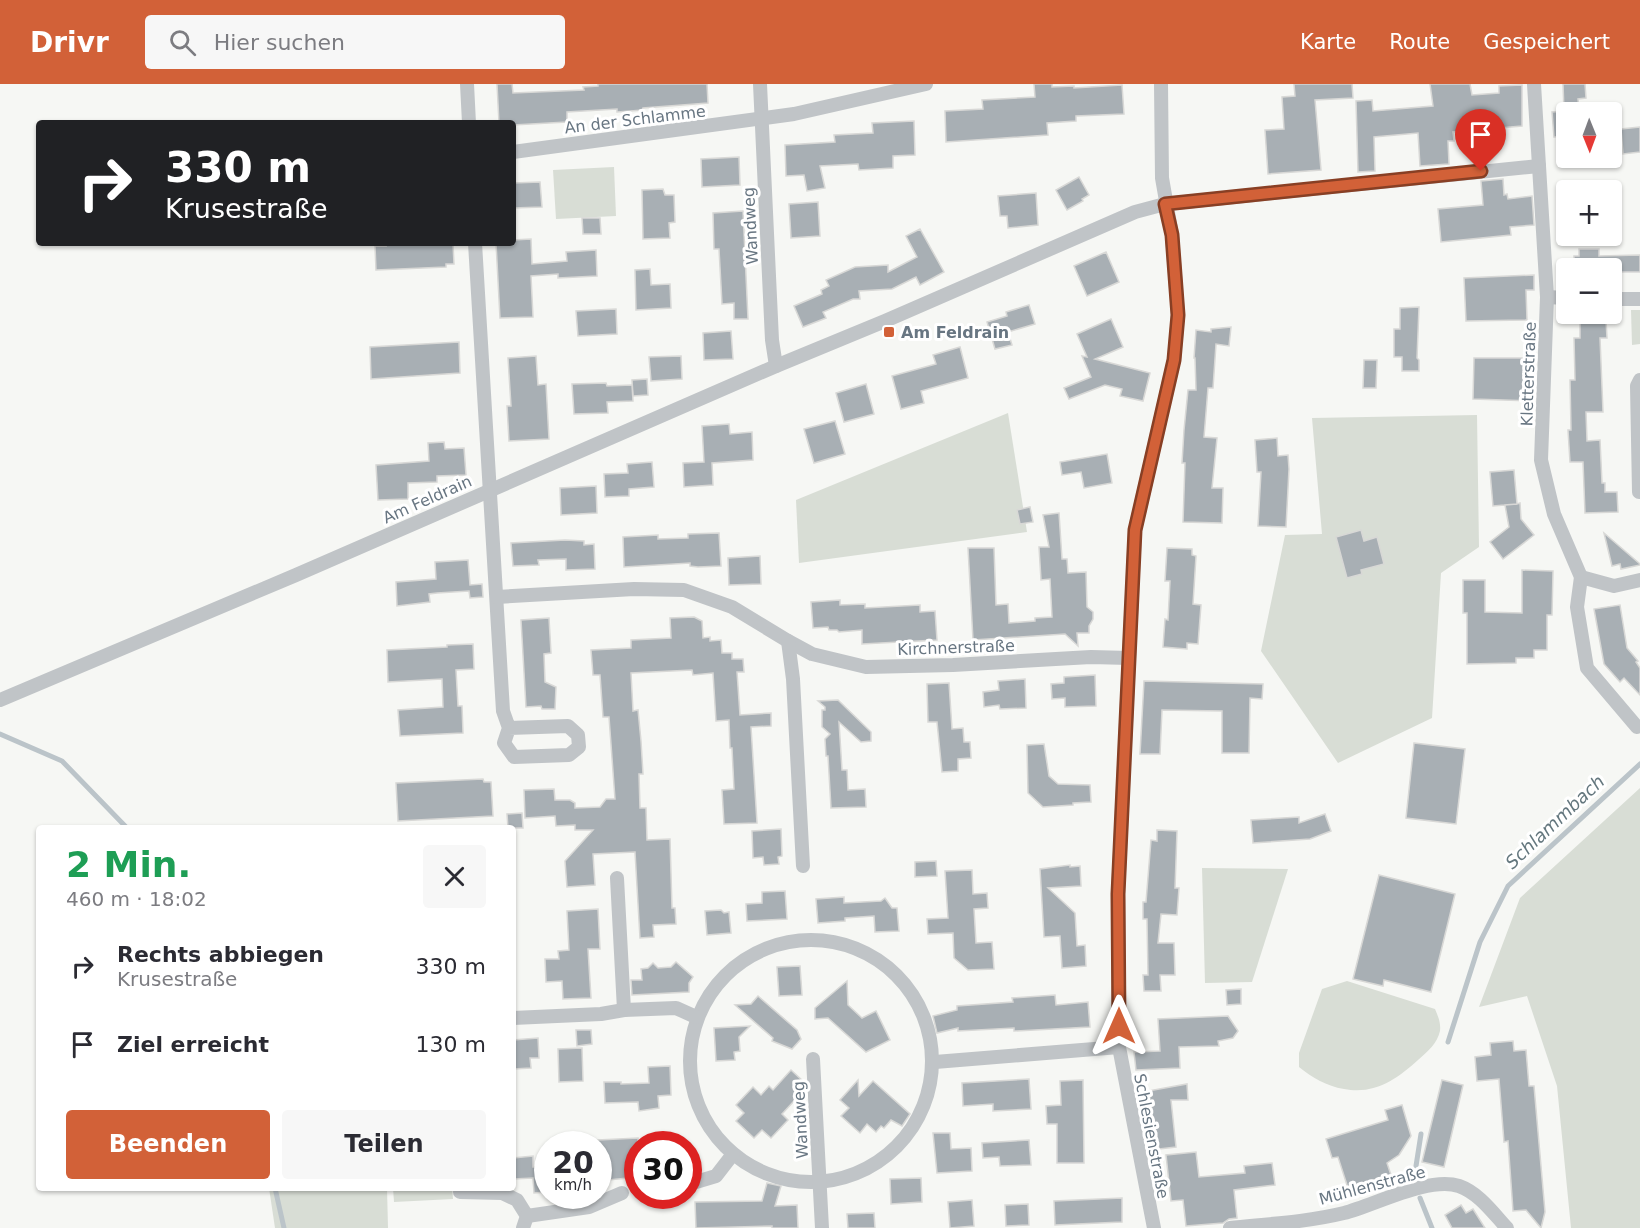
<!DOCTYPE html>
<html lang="de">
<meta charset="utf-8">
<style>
body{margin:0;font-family:"DejaVu Sans",sans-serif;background:#f7f7f7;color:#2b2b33;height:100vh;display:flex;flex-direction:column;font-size:22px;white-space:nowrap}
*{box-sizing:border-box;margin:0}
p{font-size:20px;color:#7c7c81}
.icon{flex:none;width:33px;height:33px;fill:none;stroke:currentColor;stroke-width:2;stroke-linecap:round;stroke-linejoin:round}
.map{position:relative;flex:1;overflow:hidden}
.side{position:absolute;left:36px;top:741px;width:480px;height:366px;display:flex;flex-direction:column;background:#fff;border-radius:6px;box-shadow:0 2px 4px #0004}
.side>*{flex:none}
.banner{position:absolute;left:36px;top:36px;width:480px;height:126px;border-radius:6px;box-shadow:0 2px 4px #0004;background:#202124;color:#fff;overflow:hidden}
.needle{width:39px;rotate:179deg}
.buttons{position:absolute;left:1556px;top:18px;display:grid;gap:12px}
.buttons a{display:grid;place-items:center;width:66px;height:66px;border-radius:6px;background:#fff;box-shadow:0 2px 4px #0004;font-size:30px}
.speed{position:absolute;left:534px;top:1047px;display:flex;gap:12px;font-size:30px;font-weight:700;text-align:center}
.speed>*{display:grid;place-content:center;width:78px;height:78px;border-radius:50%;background:#fff;box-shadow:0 2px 4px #0004;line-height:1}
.speed small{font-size:15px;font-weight:400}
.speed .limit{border:9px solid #d22;background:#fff;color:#111}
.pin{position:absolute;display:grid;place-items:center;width:51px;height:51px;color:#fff;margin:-62px -26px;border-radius:50% 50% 50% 0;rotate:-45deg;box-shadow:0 0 6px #0007}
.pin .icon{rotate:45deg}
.me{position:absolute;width:66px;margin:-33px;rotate:0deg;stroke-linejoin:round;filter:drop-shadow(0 0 4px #0008)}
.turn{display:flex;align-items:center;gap:21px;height:126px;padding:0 30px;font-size:27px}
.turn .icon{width:78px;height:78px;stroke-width:2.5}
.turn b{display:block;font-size:42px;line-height:51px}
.round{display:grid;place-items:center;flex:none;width:63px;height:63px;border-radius:6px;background:#f7f7f7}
.summary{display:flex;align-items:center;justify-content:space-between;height:102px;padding:0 30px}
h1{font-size:36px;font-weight:700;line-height:45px;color:#1e9e55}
.primary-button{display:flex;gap:12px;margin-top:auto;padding:12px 30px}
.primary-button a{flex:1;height:69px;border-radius:6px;background:#d26138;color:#fff;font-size:24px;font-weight:700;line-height:69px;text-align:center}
.primary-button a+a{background:#f7f7f7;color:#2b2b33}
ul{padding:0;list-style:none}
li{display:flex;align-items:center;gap:18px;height:78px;padding:0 30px}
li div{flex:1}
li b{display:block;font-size:22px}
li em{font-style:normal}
header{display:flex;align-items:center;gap:36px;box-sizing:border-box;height:84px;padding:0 30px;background:#d26138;color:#fff}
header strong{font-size:28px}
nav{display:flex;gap:33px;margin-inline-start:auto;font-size:21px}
.search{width:420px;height:54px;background:#f7f7f7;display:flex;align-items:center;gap:15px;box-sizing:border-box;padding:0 21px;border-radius:6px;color:#7c7c81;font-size:22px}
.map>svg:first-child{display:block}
</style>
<header>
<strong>Drivr</strong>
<div class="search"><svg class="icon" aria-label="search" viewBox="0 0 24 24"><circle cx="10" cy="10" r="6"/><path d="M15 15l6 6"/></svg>Hier suchen</div>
<nav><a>Karte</a><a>Route</a><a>Gespeichert</a></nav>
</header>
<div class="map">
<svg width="1640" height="1144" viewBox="0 0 1640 1144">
<rect width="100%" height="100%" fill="#f6f7f4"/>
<!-- green -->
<g fill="#d8ddd5">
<path d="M614 83 616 132 556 135 553 86Z"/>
<path d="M1631 226H1640V260L1632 261Z"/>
<path d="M1008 329 1027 448 799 479 796 416Z"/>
<path d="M1477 331 1479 463 1441 489 1432 634 1338 679 1261 567 1285 451 1322 450 1312 334Z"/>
<path d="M1640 704V1144H1571L1557 1002 1527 912 1479 923 1520 814Z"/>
<path d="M1202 784 1288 785 1252 898 1205 899Z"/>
<path d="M1347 897 1435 925C1438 932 1441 939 1440 947 1437 960 1428 967 1418 976 1397 995 1375 1011 1344 1005 1326 1002 1313 994 1299 983V969L1322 905Z"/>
<path d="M269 1104H387L388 1144H275Z"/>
<path d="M393 1104H452L453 1115 394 1118Z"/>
</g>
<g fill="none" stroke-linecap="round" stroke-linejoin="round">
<!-- stream -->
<g stroke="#bbc4c9" stroke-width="5">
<path d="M0 650 62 677 127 744"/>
<path d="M1448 958 1480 858 1508 802 1640 680"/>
<path d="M1416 1082 1421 1050"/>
<path d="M275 1104 284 1144"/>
<path d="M1420 1114 1432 1144"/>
</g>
</g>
<!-- building -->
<g fill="#a8afb4" stroke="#d8d8d6" stroke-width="1.5">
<path d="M497 0H512L513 9 584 6 583 3 598 2V0H707L708 19 643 24V26L617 28V25L567 28V38L513 41V39H499Z"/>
<path d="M1034 0H1052V3L1074 2V4L1122 1 1124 30 1076 32V37L1047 39 1048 51 946 58 945 27 983 25 982 16 1035 13Z"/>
<path d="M1294 0H1352L1353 14 1315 16 1321 86 1268 90 1265 46 1284 45 1282 13 1295 12Z"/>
<path d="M1430 0H1470L1472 11 1499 9V2L1522 1V42L1453 48 1454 57H1448L1449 80 1420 82 1418 49 1374 53 1375 87 1358 88 1356 17 1372 16 1373 27 1433 22Z"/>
<path d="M1563 0H1585L1586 14 1578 15 1579 26 1564 27Z"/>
<path d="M1566 27V52L1554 53 1552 28Z"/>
<path d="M914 37 915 71 893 72V84L859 86 858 80 820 82 825 104 807 107 804 91 786 92 785 61 835 58 834 51 873 49 872 39Z"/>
<path d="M1640 43V68L1623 70 1621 45Z"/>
<path d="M739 73 740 101 702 103 701 75Z"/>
<path d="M1079 93 1089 111 1082 115 1083 117 1067 126 1056 106Z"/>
<path d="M1503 95 1504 111 1507 110 1508 115 1532 112 1534 141 1510 143 1511 151 1441 158 1438 125 1483 121 1481 97Z"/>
<path d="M540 98 542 123 513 124V99Z"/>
<path d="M663 105 665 111H674L675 138 669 139 670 154 643 155 642 106Z"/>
<path d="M1036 109 1038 141 1008 144 1007 132H1000L998 112Z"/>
<path d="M818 118 820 152 791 154 789 120Z"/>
<path d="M743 127 748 235H734V219L722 220 719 165H714L713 129Z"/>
<path d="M582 134H600L601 150H583Z"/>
<path d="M920 145 944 188 920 201 916 193 892 205 859 207 860 215H853L823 228 826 234 803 243 794 222 822 210 821 206 829 202 826 196 855 183 888 181V188L917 173 906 152Z"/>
<path d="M531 155 532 180 567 177 566 168 596 166 597 192 558 194V190L531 192 533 233 500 234 496 159H513V156Z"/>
<path d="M385 159 453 160 454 180H446V183L376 186 375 162H386Z"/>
<path d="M1579 165H1599V172L1640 171V188H1611V184H1574V172H1579Z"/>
<path d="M1106 168 1119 198 1087 212 1074 182Z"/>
<path d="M650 185 651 201 670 200 671 224 636 226 635 186Z"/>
<path d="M1534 191V206H1526L1527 236 1466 237 1464 194Z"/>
<path d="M1029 221 1035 240 1008 248 1012 261 995 265 987 238 1007 232 1006 228Z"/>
<path d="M1419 223 1417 274 1419 276V287H1402V273H1394V245H1400V224Z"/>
<path d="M616 225 617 250 578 252 576 227Z"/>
<path d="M1111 235 1123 263 1095 275 1150 289 1143 317 1120 312 1122 305 1105 301 1069 315 1064 304 1091 293 1082 272 1087 273 1077 250Z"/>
<path d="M1580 236H1606L1607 254H1600L1603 328H1586L1587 357 1600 356 1602 399H1605V408H1617L1618 428 1585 429 1583 378H1570L1568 346H1571L1570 296H1575L1574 254H1580Z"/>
<path d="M1231 243 1229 262 1216 260 1213 304H1208L1204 353 1217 354 1212 404H1223L1222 439 1183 438 1185 379H1182L1184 346 1188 306H1196L1195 274H1194L1196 246 1211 248V245Z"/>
<path d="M731 247 733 275 704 276 703 249Z"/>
<path d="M459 258 460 289 371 295 370 263Z"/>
<path d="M960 263 968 294 921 307 924 319 901 325 892 292 936 280 933 271Z"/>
<path d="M536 272 538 301 546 300 549 355 509 357 507 322H511L508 274Z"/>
<path d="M681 272 682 295 651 297 649 273Z"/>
<path d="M1474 274H1534V317L1473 315Z"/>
<path d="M1364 276H1377L1376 304H1363Z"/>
<path d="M647 295 648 311 633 312 632 296Z"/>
<path d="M606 299 607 302 632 301 633 317 607 318 608 329 574 330 572 300Z"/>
<path d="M866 300 874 330 844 338 836 309Z"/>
<path d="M835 337 845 370 814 379 804 345Z"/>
<path d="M729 340 730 350 752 348 753 376 712 379 713 401 684 403 683 379 704 378 702 342Z"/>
<path d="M1277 354 1278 372 1288 371 1289 385 1286 443 1258 442 1261 388H1257L1255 356Z"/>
<path d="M444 358 445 365 464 364 466 391 437 392V398L408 399V415L378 416 376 381 429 377 428 359Z"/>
<path d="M1107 370 1112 399 1084 404 1081 388 1062 391 1060 378Z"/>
<path d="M652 378 654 403 629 405V412L605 413 604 390 628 389 627 380Z"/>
<path d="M1514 386 1517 420 1520 419 1521 435 1534 451 1503 475 1490 458 1509 443 1505 421 1517 420 1493 422 1490 388Z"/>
<path d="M596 402 597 429 561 431 560 404Z"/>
<path d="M1030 423 1033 438 1020 440 1017 426Z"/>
<path d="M1059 429 1062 475H1067L1068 489 1086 488 1087 523 1093 528V535L1089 542V549H1077L1078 562 1065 550 973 556 968 464H994L996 521 1008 520 1009 539 1035 537V534L1052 533 1050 495 1041 496 1039 463H1049L1043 431Z"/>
<path d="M1361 446 1364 457 1377 453 1384 480 1361 486 1362 490 1347 494 1336 453Z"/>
<path d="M719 449 721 482 698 483 690 482V479L624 483 623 453 658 451V455L688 454V450Z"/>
<path d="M1604 449 1640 480V481L1621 485 1620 480 1612 482Z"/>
<path d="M565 456 584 457V461L594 460 595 485 566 486V475L538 476 539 481 513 482 511 459Z"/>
<path d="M1167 464 1192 465V471L1196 472 1193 520 1201 521 1198 560 1187 559V565L1163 563 1165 535 1168 536 1170 497H1165Z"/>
<path d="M760 472 761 500 729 501 728 474Z"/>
<path d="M468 476 470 501 482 500 483 513 470 514 469 507 437 509 429 510 430 518 397 522 396 498 436 495 435 478Z"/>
<path d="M1522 486 1553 487 1552 531H1547V566H1534V574H1516V579L1467 580V529H1463V496H1485V528L1522 529Z"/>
<path d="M840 516V521L865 520V524L920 521V528L935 527 937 556 862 560V546L839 548 837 546H829L828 543 813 544 811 518Z"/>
<path d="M1620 521 1627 564 1638 577 1636 578 1640 584V611L1624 594 1620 598 1604 580 1594 525Z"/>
<path d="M694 533 702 537 703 554 710 553V557L721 556 722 569H732V575H743L744 588H737L740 631 771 629V642L751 643 757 739 724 740 722 706 734 705 732 664H730L729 636 716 637 713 589 693 591 692 586 631 589 633 627 638 626 641 657 643 690H639L640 724H646L647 756 670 755 672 824H675L676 840 653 841 654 853 640 854 635 768 593 770 595 801 567 803 565 777 593 746H575V741L556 742 555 732 525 734 524 706 554 705 555 716H570L575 719V724L600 723 606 715H615L609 633H603L600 591H593L591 566 631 564V556L671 554 670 534Z"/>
<path d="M549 534 551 569 544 570 545 598 556 603 555 625H542L541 622 526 623 521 536Z"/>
<path d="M473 560 474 585 456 586 458 622H462L463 649 400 652 398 626 443 623 442 595 388 598 387 566 447 563V561Z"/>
<path d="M1095 591 1096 622 1065 623V614L1052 615 1051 600 1064 599V593Z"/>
<path d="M1025 595 1026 624 1000 625 999 621 984 623 983 608 999 606 998 597Z"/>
<path d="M1144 597 1263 600 1262 615 1250 614 1249 669H1222V627L1162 626 1160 670H1140Z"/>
<path d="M949 599 952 645 963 644 964 658H970L971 674 958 675V687L942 688 937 638H928L927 600Z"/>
<path d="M838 616 871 648V657L861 658 839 638 842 686H847L848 706 865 705 866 723 831 724 828 672H826L825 655 830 650 822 643V626H825V623L818 617Z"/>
<path d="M1414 659 1465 665 1456 740 1406 734Z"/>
<path d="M1044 660 1049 692 1058 700 1090 701 1091 718 1073 719V721L1043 723 1028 709 1027 661Z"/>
<path d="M483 695 484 698H491L493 732 398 737 396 699Z"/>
<path d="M522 729 523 744H508L507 730Z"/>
<path d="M1325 730 1331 747 1310 755 1253 759 1251 736 1299 733V739Z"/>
<path d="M781 745 782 772 778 773 779 780 764 781 763 773 753 774 752 747Z"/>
<path d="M1157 746 1177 747 1175 804H1179L1177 831 1161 830 1158 859H1174L1175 891H1160L1161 907H1144L1143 891H1148L1147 835H1143V818H1146L1151 756 1157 757Z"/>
<path d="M936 777 937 792 915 793V778Z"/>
<path d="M1070 781V783L1080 782 1081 802 1048 804 1075 829 1077 862 1085 861 1086 882 1062 884 1060 852 1044 853 1040 785Z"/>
<path d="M972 786 973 810 987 809 988 824 974 825 976 859 992 858 994 885 968 886 954 874 953 849 928 850 927 835 948 834 945 787Z"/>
<path d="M1379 791 1455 810 1431 908 1384 896 1383 902 1353 895Z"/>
<path d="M785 807 787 835 747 837 746 820 762 819V808Z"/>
<path d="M844 813V819L881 817 885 814 892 824H897L899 847 875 848 874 832 845 834V837L818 839 816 815Z"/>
<path d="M598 825 600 865H588L591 914 563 915 562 897 546 898 545 875H559L558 867 569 866 567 827Z"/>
<path d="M721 826 724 829 729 828 731 849 707 851 705 827Z"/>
<path d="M676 878 693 893 689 899V908L632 911 631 896H642L641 885 648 884 653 879 658 884 671 883Z"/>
<path d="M800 882 802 911 779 912 777 883Z"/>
<path d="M847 897 848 921 862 934 876 927 890 956 866 968 828 934 815 935V924Z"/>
<path d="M1241 905V920L1227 921 1226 906Z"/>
<path d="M1055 911 1056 921 1088 918 1090 943 1014 947V944L958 947V944L937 949 933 932 957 926V922L1013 918 1012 914Z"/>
<path d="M758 912 797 946 801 955 792 965 772 957 773 954 735 921 751 920Z"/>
<path d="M1228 932 1238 947 1233 954 1218 957 1219 962 1179 963 1180 984 1136 986 1134 968 1160 967 1158 935Z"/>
<path d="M750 942 739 953 740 967 734 968 735 976 716 977 714 944Z"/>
<path d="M576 946H591L592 960 577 962Z"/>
<path d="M538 954 539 974H530L531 984 513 985V956Z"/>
<path d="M1513 957 1514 967 1526 966 1529 1002H1534L1545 1128 1541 1144 1526 1126 1513 1127 1508 1057 1504 1058 1499 995 1477 997 1475 973 1491 971 1490 959Z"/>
<path d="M582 964 583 997 559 998 558 965Z"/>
<path d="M670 982 671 1011 658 1012 659 1024 639 1027 638 1018 605 1019 604 998H621V1000L649 999 648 983Z"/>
<path d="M791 986 805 999 806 1004 782 1030 788 1036 771 1054 762 1046 754 1054 736 1037 744 1029 736 1021 753 1003 761 1011 769 1002 773 1006Z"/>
<path d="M1029 995 1031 1025 993 1027V1020L963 1022 962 999Z"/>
<path d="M858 996 859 1012 873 997 910 1030 902 1042 891 1036 884 1044 881 1042 876 1048 867 1040 860 1049 841 1032 849 1024 840 1016Z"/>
<path d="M1083 996 1084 1079H1057V1040H1047L1046 1022 1061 1021 1060 997Z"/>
<path d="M1442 996 1463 1001 1444 1083 1422 1078Z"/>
<path d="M1187 1000 1188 1016H1171L1176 1063 1159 1065 1155 1044 1144 1046 1137 1009Z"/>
<path d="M1402 1021 1411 1052 1399 1071 1387 1079 1391 1091 1348 1104 1338 1073 1332 1074 1326 1055 1388 1036 1385 1026Z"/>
<path d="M933 1049H950L951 1065 971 1064 972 1087 937 1089Z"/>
<path d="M638 1054V1093L598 1097V1056Z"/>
<path d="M1029 1056 1031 1081 1000 1082 999 1073 983 1074 982 1059Z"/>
<path d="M1196 1068 1199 1093 1245 1089 1244 1082 1272 1079 1275 1101 1234 1106 1237 1134 1229 1135 1223 1139 1186 1142 1183 1116 1171 1117 1166 1071Z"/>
<path d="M533 1072V1083H548V1108L534 1109 533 1094 513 1095V1074Z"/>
<path d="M921 1094 922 1118 891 1120 890 1095Z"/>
<path d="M767 1099 781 1102 775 1122 797 1121 798 1144H772V1142L696 1144 695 1118 762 1117Z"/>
<path d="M1122 1114V1138L1055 1141 1054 1117Z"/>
<path d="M972 1116 974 1142 950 1144 948 1118Z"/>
<path d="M1028 1120 1029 1141 1006 1142 1005 1121Z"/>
<path d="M1461 1121 1466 1129 1473 1125 1485 1144H1452L1445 1131Z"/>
<path d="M874 1129 875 1144H848L847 1130Z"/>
</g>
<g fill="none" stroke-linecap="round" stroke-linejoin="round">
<!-- minor -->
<g stroke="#c0c4c7" stroke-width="14">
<path d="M467 0 469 39"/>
<path d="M760 0 772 256 776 282"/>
<path d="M1534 0 1547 213 1541 376 1554 430 1581 493 1577 523 1587 584 1637 643"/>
<path d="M513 68 794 30 926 0"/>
<path d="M475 159 503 627 509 644 568 642 578 651 579 663 569 671 514 673 504 659 509 644"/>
<path d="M1547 213 1566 214"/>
<path d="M1611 215H1640"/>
<path d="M1639 408 1637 302 1640 296"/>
<path d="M1581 493 1614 502 1640 496"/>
<path d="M497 513 634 505 684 506 732 523 788 557 812 570 866 583 953 581 1091 573 1129 574"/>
<path d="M788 557 793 595 803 782"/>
<path d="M0 616 296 491 776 282 885 237 1135 128 1165 120 1539 82"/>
<path d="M617 794 624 926"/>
<circle cx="811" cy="977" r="121"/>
<path d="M513 934 601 930 624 926 676 924 696 933"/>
<path d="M813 975 822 1144"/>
<path d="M935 978 1119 963"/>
<path d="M696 1098 716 1092 733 1070"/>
<path d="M460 1108 502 1109 517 1116 527 1132 523 1144"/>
<path d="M527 1132 589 1123 622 1109"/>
<path d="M1154 1144 1119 963 1118 810 1135 446 1174 276 1178 231 1172 151 1162 94 1161 0"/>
<path d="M1230 1144C1268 1140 1307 1138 1344 1129 1375 1121 1429 1092 1459 1102 1479 1109 1493 1129 1507 1144"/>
</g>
</g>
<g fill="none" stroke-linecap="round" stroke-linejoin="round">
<!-- route casing -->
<g stroke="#883f24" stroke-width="15">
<path id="route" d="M1119 942 1118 810 1135 446 1174 276 1178 231 1172 151 1165 120 1481 87"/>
</g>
<!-- route -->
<use href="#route" stroke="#d26138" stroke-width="10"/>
</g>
<!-- markers -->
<rect fill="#d26138" stroke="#fff" stroke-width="2" x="883" y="242" width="12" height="12" rx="3"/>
<g text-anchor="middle" stroke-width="6" stroke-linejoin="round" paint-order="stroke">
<!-- street labels -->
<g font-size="16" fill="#687682" stroke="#fff">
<text transform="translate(635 35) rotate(-7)" y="6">An der Schlamme</text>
<text transform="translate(750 142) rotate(-93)" y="6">Wandweg</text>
<text transform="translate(1528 290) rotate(-88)" y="6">Kletterstraße</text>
<text transform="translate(427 415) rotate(-24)" y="6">Am Feldrain</text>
<text transform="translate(956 563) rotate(-2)" y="6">Kirchnerstraße</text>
<text transform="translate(800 1036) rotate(-93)" y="6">Wandweg</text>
<text transform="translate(1152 1052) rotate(79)" y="6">Schlesienstraße</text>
<text transform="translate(1372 1101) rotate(-15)" y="6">Mühlenstraße</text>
</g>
<!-- poi labels -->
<g font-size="16" font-weight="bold" fill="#687682" stroke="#fff" text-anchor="start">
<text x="901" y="254">Am Feldrain</text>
</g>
<!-- water labels -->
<g font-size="18" font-style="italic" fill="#64777e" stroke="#fff">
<text transform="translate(1555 738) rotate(-43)" y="6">Schlammbach</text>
</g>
</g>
</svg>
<div class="buttons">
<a><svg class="needle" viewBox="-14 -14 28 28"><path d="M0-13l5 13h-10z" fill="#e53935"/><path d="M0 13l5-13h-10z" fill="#7c7c81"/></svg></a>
<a>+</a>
<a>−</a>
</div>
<div class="speed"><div>20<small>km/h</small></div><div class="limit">30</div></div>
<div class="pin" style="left:1481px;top:87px;background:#d93025"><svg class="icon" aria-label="arrive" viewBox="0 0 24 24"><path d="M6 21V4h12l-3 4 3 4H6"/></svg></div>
<svg class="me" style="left:1119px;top:942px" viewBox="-20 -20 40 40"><path d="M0-17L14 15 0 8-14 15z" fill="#d26138" stroke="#fff" stroke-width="4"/></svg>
<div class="banner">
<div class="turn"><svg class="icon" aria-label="right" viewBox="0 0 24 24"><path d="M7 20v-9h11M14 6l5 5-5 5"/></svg><div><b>330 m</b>Krusestraße</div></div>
</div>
<section class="side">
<div class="summary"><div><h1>2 Min.</h1><p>460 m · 18:02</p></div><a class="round"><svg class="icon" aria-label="close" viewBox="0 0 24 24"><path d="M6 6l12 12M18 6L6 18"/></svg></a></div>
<ul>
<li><svg class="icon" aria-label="right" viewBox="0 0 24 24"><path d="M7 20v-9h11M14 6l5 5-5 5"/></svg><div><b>Rechts abbiegen</b><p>Krusestraße</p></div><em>330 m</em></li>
<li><svg class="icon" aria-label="arrive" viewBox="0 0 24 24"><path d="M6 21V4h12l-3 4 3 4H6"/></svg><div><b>Ziel erreicht</b></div><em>130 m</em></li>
</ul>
<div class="primary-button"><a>Beenden</a><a>Teilen</a></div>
</section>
</div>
